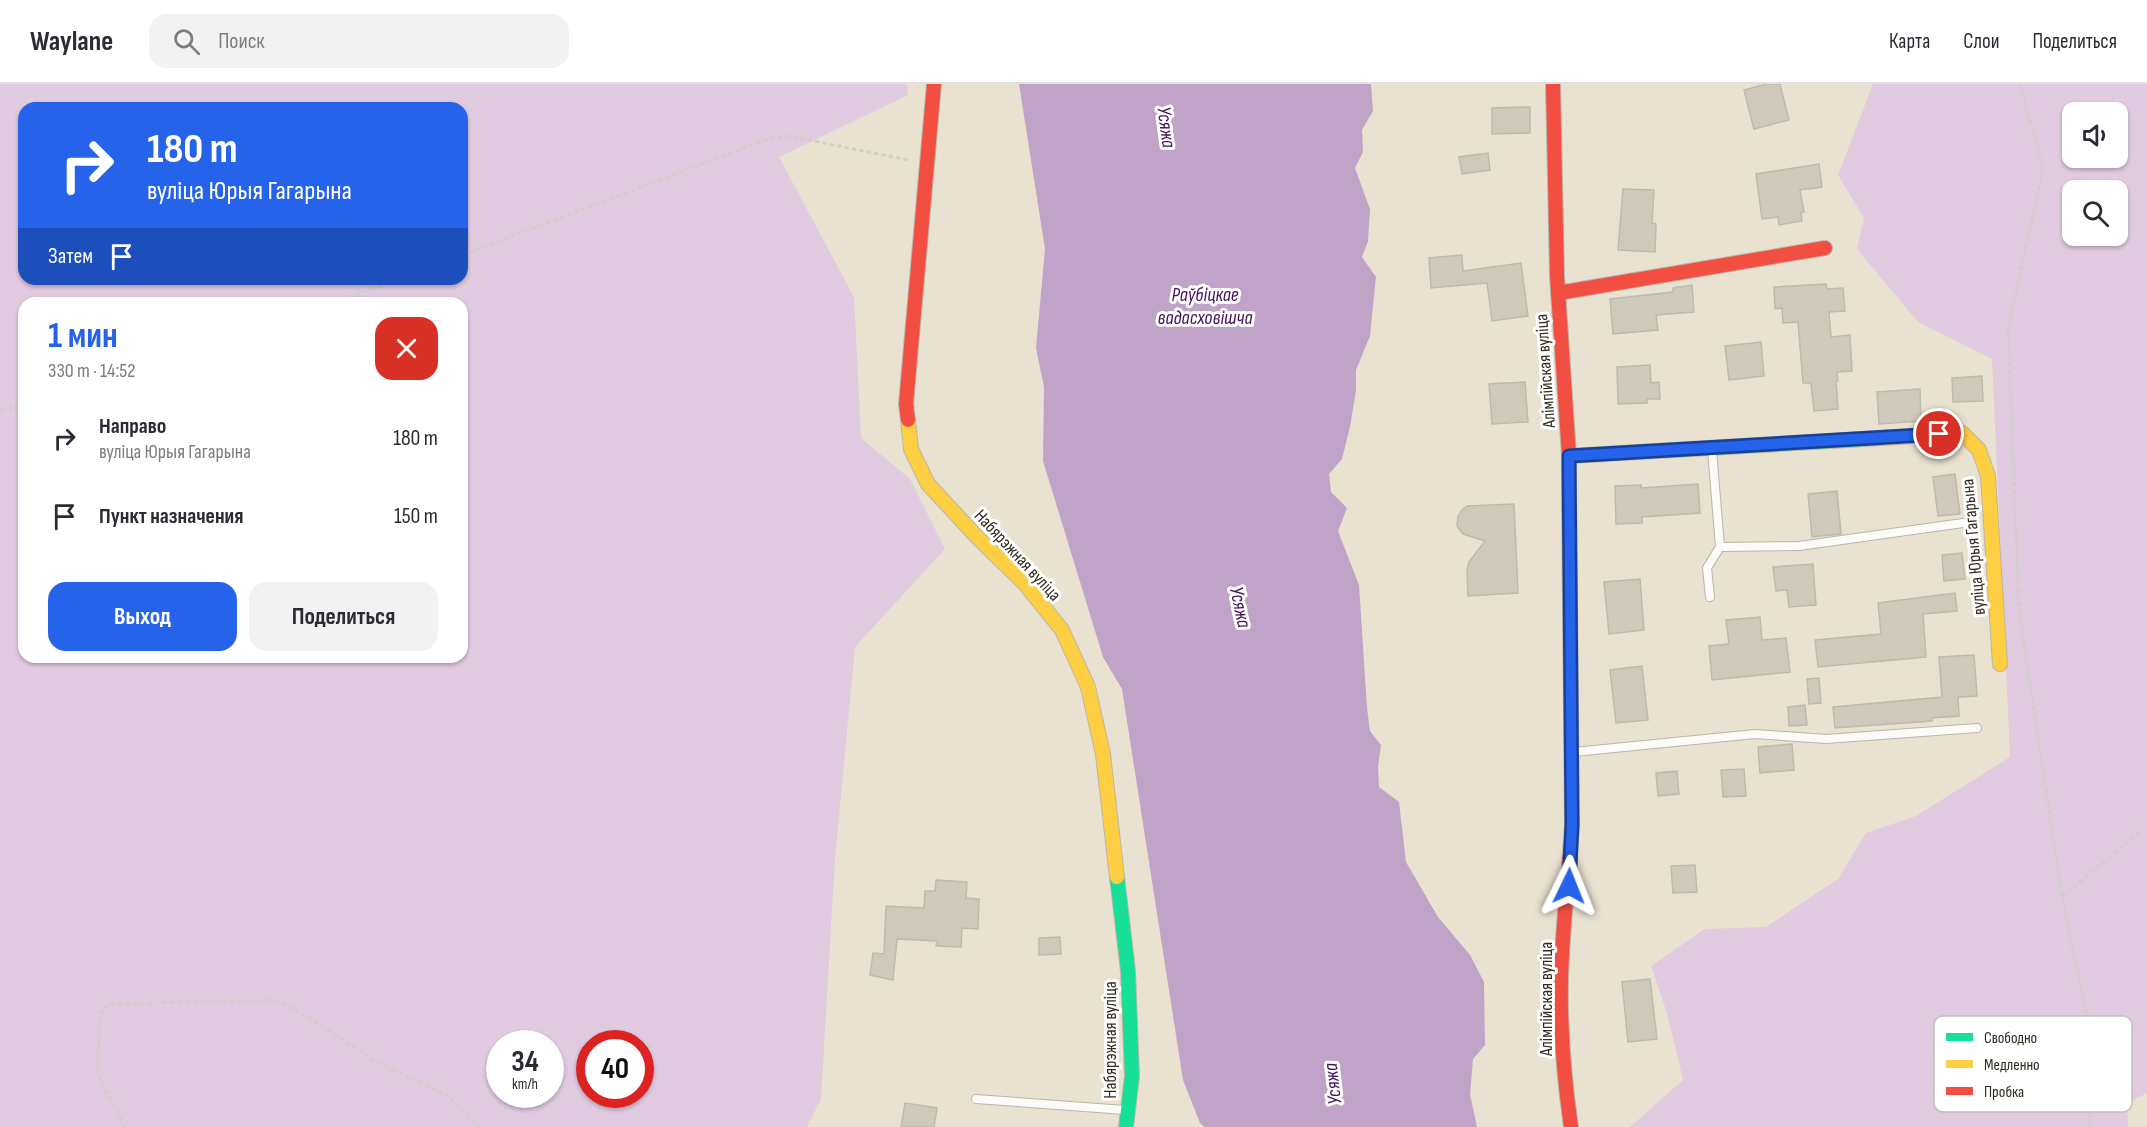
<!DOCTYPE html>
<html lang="ru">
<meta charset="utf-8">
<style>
body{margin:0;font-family:"Sofia Sans Condensed",sans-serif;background:#f2f2f3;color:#2b2b33;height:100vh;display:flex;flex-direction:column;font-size:22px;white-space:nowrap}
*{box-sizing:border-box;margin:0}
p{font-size:20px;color:#7c7c81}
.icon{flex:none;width:33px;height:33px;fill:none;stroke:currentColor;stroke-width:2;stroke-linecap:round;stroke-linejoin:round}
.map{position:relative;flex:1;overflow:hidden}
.drawer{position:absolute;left:18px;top:213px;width:450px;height:366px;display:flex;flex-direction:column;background:#fff;border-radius:18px;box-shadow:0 2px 4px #0004}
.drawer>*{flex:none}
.top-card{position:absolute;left:18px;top:18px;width:450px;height:183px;border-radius:18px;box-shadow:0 2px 4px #0004;background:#2563eb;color:#fff;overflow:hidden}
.tools{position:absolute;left:2062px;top:18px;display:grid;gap:12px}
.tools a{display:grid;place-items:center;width:66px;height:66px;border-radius:12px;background:#fff;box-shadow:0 2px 4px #0004;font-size:30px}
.speed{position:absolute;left:486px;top:946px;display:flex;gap:12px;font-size:30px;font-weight:700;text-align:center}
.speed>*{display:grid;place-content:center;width:78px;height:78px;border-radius:50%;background:#fff;box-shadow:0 2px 4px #0004;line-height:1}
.speed small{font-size:15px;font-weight:400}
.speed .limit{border:9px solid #d22;background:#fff;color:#111}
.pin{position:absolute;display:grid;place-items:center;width:51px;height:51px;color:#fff;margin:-26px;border:3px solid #fff;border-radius:50%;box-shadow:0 2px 6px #0007}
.me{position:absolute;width:66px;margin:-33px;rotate:2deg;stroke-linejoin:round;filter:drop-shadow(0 0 4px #0008)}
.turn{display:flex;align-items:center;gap:21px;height:126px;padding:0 30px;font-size:27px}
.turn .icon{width:78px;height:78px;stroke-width:2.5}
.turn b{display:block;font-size:42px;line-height:51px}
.then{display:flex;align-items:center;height:57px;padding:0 30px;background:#0003;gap:12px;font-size:22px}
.round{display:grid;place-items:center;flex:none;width:63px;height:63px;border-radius:18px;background:#f2f2f3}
.summary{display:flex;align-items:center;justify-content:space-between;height:102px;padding:0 30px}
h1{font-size:36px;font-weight:700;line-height:45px;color:#2563eb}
.action{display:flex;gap:12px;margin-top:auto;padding:12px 30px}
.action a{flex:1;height:69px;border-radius:18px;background:#2563eb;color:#fff;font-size:24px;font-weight:700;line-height:69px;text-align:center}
.action a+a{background:#f2f2f3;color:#2b2b33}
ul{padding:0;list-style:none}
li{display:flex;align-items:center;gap:18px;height:78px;padding:0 30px}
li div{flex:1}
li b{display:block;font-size:22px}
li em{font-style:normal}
header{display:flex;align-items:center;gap:36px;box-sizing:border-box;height:84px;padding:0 30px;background:#fff;border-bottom:2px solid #e1e1e2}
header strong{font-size:28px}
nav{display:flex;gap:33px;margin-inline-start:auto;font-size:21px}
.search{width:420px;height:54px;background:#f2f2f3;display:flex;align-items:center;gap:15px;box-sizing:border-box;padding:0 21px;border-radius:18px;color:#7c7c81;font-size:22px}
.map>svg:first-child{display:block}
</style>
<header>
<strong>Waylane</strong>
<div class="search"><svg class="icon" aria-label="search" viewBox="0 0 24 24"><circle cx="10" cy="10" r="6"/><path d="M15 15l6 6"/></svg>Поиск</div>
<nav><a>Карта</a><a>Слои</a><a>Поделиться</a></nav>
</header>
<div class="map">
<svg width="2147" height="1043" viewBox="0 0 2147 1043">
<rect width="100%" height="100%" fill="#eae2d0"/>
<!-- green -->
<g fill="#e0cbe0" fill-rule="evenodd">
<path d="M0 0H907L908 11 779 73 854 213 861 354 910 395 945 465 855 563 835 775 821 1015 807 1043H0ZM24 24H462V195H24ZM24 219H462V573H24ZM500 960H550V1011H500ZM590 960H640V1011H590Z"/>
<path d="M1873 0H2147V1009L2127 1019 2128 1043H1630L1683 996 1667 929 1651 882 1705 845 1766 843 1838 795 1866 749 1916 732 2010 673 1992 275 1918 238 1857 165 1864 134 1838 91ZM2073 28H2118V74H2073ZM2073 106H2118V152H2073Z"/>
</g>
<!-- water -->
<path fill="#bfa4c8" d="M1019 0H1371L1373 27 1362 46 1363 68 1355 84 1370 125 1368 157 1362 173 1376 193 1370 252 1356 286V306L1350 343 1342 375 1329 390 1331 408 1347 424 1338 447 1359 501 1367 624 1370 647 1381 661 1378 683 1379 703 1399 718 1406 778 1438 833 1470 871 1484 898 1485 961 1473 975 1470 1010 1477 1043H1205L1200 1039 1183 996 1122 605 1103 573 1043 377 1044 303 1036 264 1045 165Z"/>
<!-- building -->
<g fill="#cfc9bb" stroke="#bfb9ab" stroke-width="1.5">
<path d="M1767 0H1780L1789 36 1754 45 1744 6Z"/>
<path d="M1530 23V49L1492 50V24Z"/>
<path d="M1488 69 1490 86 1462 90 1459 73Z"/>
<path d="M1819 80 1822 103 1800 106 1804 128 1801 129 1802 137 1779 141 1778 133 1762 135 1756 90Z"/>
<path d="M1623 105 1654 106 1652 139 1656 140 1655 168 1618 166Z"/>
<path d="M1462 171 1463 187 1521 179 1528 232 1492 237 1487 199 1431 204 1429 174Z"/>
<path d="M1826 200 1827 205 1843 204 1845 227 1829 228 1831 253 1850 251 1852 287 1837 288 1838 297H1836L1838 325 1814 327 1811 299H1803L1798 238 1783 239 1782 224 1775 225 1774 203Z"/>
<path d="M1692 201 1694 228 1656 231 1658 246 1613 250 1610 215 1673 208V204Z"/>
<path d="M1761 258 1764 292 1729 296 1725 262Z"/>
<path d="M1650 281 1651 299 1659 298 1660 315H1647V319L1618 320 1617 283Z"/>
<path d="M1982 292 1983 317 1953 318 1952 294Z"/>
<path d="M1525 298 1528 338 1492 340 1489 300Z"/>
<path d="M1920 305 1921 337 1879 340 1877 308Z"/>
<path d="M1955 390 1960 430 1938 432 1933 393Z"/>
<path d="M1698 400 1700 429 1642 433V439L1616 440 1615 402 1641 401V404Z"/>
<path d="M1837 407 1841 450 1812 453 1808 410Z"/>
<path d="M1514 420 1518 509 1468 512 1467 487 1469 478 1485 457 1463 450 1457 442 1458 432 1462 426 1467 422Z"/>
<path d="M1962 469 1965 495 1944 497 1942 471Z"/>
<path d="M1813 480 1816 521 1789 523 1787 506 1776 507 1773 483Z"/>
<path d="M1640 495 1644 546 1609 550 1604 498Z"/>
<path d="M1955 509 1957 527 1923 530 1926 573 1818 583 1815 556 1881 550 1878 519Z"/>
<path d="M1760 533 1762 556 1786 554 1790 588 1712 596 1709 562 1729 560 1726 536Z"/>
<path d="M1974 571 1977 612 1958 613 1959 632 1932 634V637L1835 644 1833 623 1942 613 1939 573Z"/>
<path d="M1642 582 1648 636 1616 639 1610 586Z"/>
<path d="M1819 594 1821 619 1809 620 1807 595Z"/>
<path d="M1805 621 1807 641 1789 642 1788 623Z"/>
<path d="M1792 660 1794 686 1760 689 1758 663Z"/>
<path d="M1744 685 1746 712 1723 713 1721 686Z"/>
<path d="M1677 687 1679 710 1658 712 1656 689Z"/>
<path d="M1695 781 1697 808 1673 809 1671 782Z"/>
<path d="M936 796 967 798 966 814 979 815 978 845 962 844 961 863 936 862 938 857 897 855 893 896 870 891 873 869 884 870 886 822 924 824 925 807H935Z"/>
<path d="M1060 853 1061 870 1039 871V854Z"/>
<path d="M1650 895 1657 955 1628 958 1622 898Z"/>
<path d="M905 1019 937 1024 934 1043H901Z"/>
</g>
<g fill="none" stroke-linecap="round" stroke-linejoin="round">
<!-- lane casing -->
<g stroke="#bcb5a8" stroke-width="10">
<g id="lane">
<path d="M1720 463 1799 462 1963 439"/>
<path d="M1710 513 1707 484 1720 463 1712 366"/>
<path d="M1574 668 1755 650 1826 655 1977 644"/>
<path d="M976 1015 1125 1026"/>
</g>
</g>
<!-- fast casing -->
<g stroke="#bcb5a8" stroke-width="16">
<g id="fast">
<path d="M1569 372 1882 354"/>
<path d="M1117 793 1128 887 1132 992 1126 1043"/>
</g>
</g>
<!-- slow casing -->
<g stroke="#bcb5a8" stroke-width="16">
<g id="slow">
<path d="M908 336 911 365 928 400 976 452 1025 500 1062 546 1088 603 1103 670 1117 793"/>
<path d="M1882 354 1962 349 1979 366 1988 392 2000 580"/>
<path d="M1569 414 1572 740"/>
</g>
</g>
<!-- jam casing -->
<g stroke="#bcb5a8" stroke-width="16">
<g id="jam">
<path d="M1553 0 1557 192 1569 372V414"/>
<path d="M1558 209 1825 164"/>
<path d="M908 336 906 320 934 0"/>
<path d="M1571 1043C1564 994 1560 945 1561 896 1562 844 1569 792 1572 740"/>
</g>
</g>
<!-- path -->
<g stroke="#d2cfca" stroke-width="3" stroke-dasharray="4.5 3" stroke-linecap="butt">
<path d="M2020 0 2043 85 2008 245 2019 527 2062 813 2093 962 2090 1043"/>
<path d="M462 171 765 56 789 52 908 76"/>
<path d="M336 219 399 195"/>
<path d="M0 326 24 322"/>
<path d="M2062 813 2147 742"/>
<path d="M125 1043 98 991 99 931 108 920 276 916 308 933 378 979 447 1011 479 1043"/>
</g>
<!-- lane -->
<use href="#lane" stroke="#fcfbf8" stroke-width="8"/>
<!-- fast -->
<use href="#fast" stroke="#16e098" stroke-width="14"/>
<!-- slow -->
<use href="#slow" stroke="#ffcf43" stroke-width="14"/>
<!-- jam -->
<use href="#jam" stroke="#f24e42" stroke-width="14"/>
</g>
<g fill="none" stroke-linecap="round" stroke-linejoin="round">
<!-- route casing -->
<g stroke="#184099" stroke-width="15">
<path id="route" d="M1569 802 1572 741 1569 372 1939 350"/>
</g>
<!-- route -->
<use href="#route" stroke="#2563eb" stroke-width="10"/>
</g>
<g text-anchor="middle" stroke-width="6" stroke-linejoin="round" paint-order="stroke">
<!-- street labels -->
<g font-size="18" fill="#322c1f" stroke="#fff">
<text transform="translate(1545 287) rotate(-94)" y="6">Алімпійская вуліца</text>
<text transform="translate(1973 463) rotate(-95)" y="6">вуліца Юрыя Гагарына</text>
<text transform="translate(1018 471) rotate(47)" y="6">Набярэжная вуліца</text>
<text transform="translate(1546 915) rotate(-90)" y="6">Алімпійская вуліца</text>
<text transform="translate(1110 956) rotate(-90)" y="6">Набярэжная вуліца</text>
</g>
<!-- water labels -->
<g font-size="20" font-style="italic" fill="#42135c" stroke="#fff">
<text transform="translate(1167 43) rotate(82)" y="7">Усяжа</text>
<text x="1205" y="217">Раўбіцкае<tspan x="1205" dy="23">вадасховішча</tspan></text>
<text transform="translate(1241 523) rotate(78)" y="7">Усяжа</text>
<text transform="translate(1332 1000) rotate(-97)" y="7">Усяжа</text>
</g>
</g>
<!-- legend -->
<rect x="1934" y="932" width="198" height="96" rx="9" fill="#fff" stroke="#c2c0bc" stroke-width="1.5"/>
<rect x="1946" y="949" width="27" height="8" fill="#16e098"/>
<rect x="1946" y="976" width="27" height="8" fill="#ffcf43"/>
<rect x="1946" y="1003" width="27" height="8" fill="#f24e42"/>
<g font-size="16" fill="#322c1f">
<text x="1984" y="959">Свободно</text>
<text x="1984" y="986">Медленно</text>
<text x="1984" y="1013">Пробка</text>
</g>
</svg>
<div class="tools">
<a><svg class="icon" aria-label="sound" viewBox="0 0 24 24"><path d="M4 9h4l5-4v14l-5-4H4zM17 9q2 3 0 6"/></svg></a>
<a><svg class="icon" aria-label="search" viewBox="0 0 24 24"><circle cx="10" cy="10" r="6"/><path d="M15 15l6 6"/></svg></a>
</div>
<div class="speed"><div>34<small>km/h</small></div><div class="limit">40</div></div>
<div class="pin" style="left:1939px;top:350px;background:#d93025"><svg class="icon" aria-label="arrive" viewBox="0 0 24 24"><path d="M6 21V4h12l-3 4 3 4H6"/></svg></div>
<svg class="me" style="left:1569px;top:802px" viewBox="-20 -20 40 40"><path d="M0-17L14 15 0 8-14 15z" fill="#2563eb" stroke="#fff" stroke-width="4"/></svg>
<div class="top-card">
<div class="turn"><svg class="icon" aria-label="right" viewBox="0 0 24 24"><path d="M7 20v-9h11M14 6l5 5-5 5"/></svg><div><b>180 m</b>вуліца Юрыя Гагарына</div></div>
<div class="then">Затем<svg class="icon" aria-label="arrive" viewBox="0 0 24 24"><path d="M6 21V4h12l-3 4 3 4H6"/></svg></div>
</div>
<section class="drawer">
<div class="summary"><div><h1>1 мин</h1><p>330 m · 14:52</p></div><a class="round" style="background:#d93025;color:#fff"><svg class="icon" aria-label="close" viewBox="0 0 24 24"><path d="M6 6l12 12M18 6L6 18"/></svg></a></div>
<ul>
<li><svg class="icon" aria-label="right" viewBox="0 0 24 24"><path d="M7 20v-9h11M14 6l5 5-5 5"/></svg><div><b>Направо</b><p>вуліца Юрыя Гагарына</p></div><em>180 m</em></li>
<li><svg class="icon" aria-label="arrive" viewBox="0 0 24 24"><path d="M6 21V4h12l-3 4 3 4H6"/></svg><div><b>Пункт назначения</b></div><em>150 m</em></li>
</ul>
<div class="action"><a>Выход</a><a>Поделиться</a></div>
</section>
</div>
